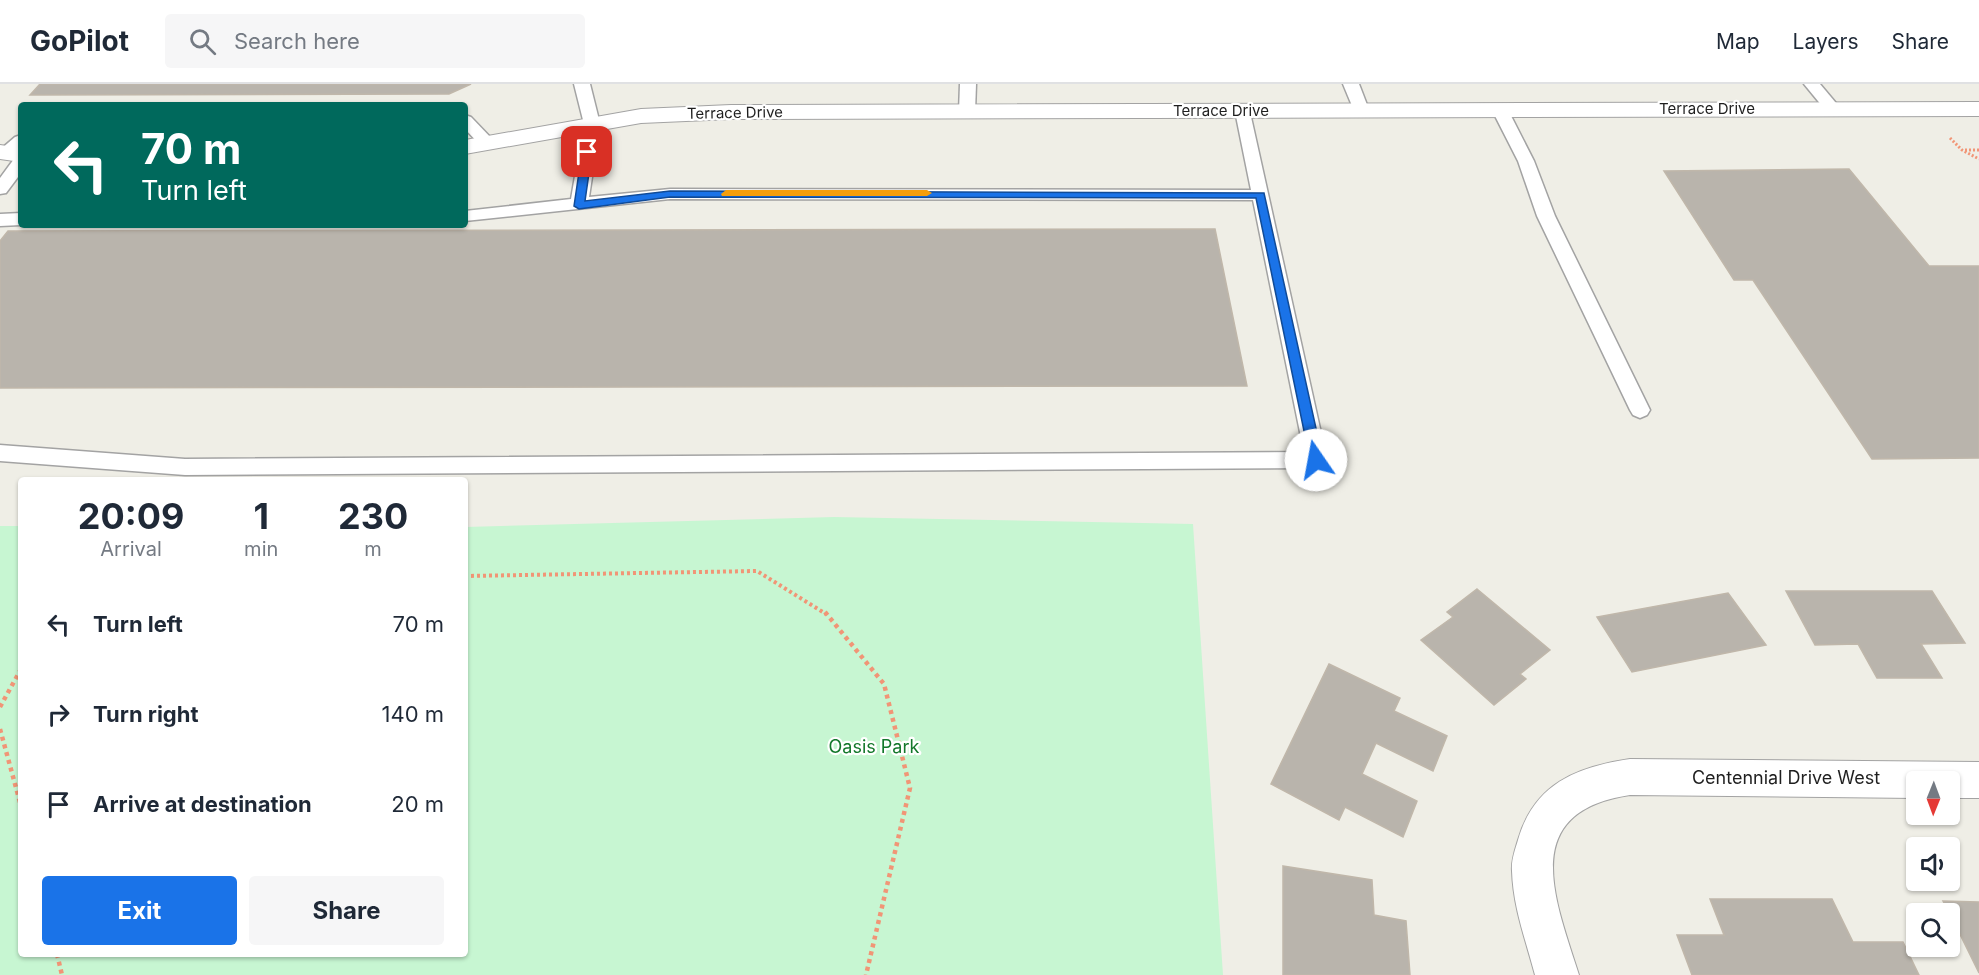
<!DOCTYPE html>
<style>
body{margin:0;font-family:Inter,sans-serif;background:#f6f6f7;color:#1f2937;height:100vh;display:flex;flex-direction:column;font-size:22px;white-space:nowrap}
*{box-sizing:border-box;margin:0}
p{font-size:20px;color:#747a83}
.icon{flex:none;width:33px;height:33px;fill:none;stroke:currentColor;stroke-width:2;stroke-linecap:round;stroke-linejoin:round}
.map{position:relative;flex:1;overflow:hidden}
.sheet{position:absolute;left:18px;top:393px;width:450px;height:480px;display:flex;flex-direction:column;background:#fff;border-radius:6px;box-shadow:0 2px 4px #0004}
.sheet>*{flex:none}
.banner{position:absolute;left:18px;top:18px;width:450px;height:126px;border-radius:6px;box-shadow:0 2px 4px #0004;background:#00695c;color:#fff;overflow:hidden}
.needle{width:39px;rotate:181deg}
.fabs{position:absolute;left:1906px;top:687px;display:grid;gap:12px}
.fabs a{display:grid;place-items:center;width:54px;height:54px;border-radius:6px;background:#fff;box-shadow:0 2px 4px #0004;font-size:30px}
.pin{position:absolute;display:grid;place-items:center;width:51px;height:51px;color:#fff;margin:-26px;border-radius:12px;box-shadow:0 3px 9px #0006}
.me{position:absolute;width:66px;margin:-33px;rotate:348deg;stroke-linejoin:round;filter:drop-shadow(0 0 4px #0008)}
.turn{display:flex;align-items:center;gap:21px;height:126px;padding:0 24px;font-size:27px}
.turn .icon{width:78px;height:78px;stroke-width:2.5}
.turn b{display:block;font-size:42px;line-height:51px}
.eta{display:flex;justify-content:space-evenly;align-items:center;height:102px;text-align:center}
.eta b{font-size:36px;font-weight:700;line-height:42px}
.cta{display:flex;gap:12px;margin-top:auto;padding:12px 24px}
.cta a{flex:1;height:69px;border-radius:6px;background:#1a73e8;color:#fff;font-size:24px;font-weight:700;line-height:69px;text-align:center}
.cta a+a{background:#f6f6f7;color:#1f2937}
ul{padding:0;list-style:none}
li{display:flex;align-items:center;gap:18px;height:90px;padding:0 24px}
li div{flex:1}
li b{display:block;font-size:22px}
li em{font-style:normal}
header{display:flex;align-items:center;gap:36px;box-sizing:border-box;height:84px;padding:0 30px;background:#fff;border-bottom:2px solid #e0e1e3}
header strong{font-size:28px}
nav{display:flex;gap:33px;margin-inline-start:auto;font-size:21px}
.search{width:420px;height:54px;background:#f6f6f7;display:flex;align-items:center;gap:15px;box-sizing:border-box;padding:0 21px;border-radius:6px;color:#747a83;font-size:22px}
.map>svg:first-child{display:block}
</style>
<header>
<strong>GoPilot</strong>
<div class="search"><svg class="icon" aria-label="search" viewBox="0 0 24 24"><circle cx="10" cy="10" r="6"/><path d="M15 15l6 6"/></svg>Search here</div>
<nav><a>Map</a><a>Layers</a><a>Share</a></nav>
</header>
<div class="map">
<svg width="1979" height="891" viewBox="0 0 1979 891">
<rect width="100%" height="100%" fill="#efeee6"/>
<!-- park -->
<path fill="#c7f6d2" d="M834 433 1193 440 1223 891H0V442H21V870H465V443Z"/>
<!-- building -->
<g fill="#b9b4ac" stroke="#c0b7aa" stroke-width="1.5">
<path d="M40 0H471L449 10 30 11Z"/>
<path d="M1849 85 1929 182H1979V374L1872 375 1753 196H1734L1664 87Z"/>
<path d="M1215 145 1247 302 0 304V157L8 147Z"/>
<path d="M1477 505 1550 566 1520 590 1526 595 1494 621 1421 556 1453 533 1447 528Z"/>
<path d="M1786 507H1932L1965 559 1921 560 1942 594H1877L1858 560 1815 561Z"/>
<path d="M1728 509 1766 561 1632 588 1597 533Z"/>
<path d="M1329 580 1400 614 1394 627 1447 652 1433 687 1376 659 1362 690 1417 717 1403 753 1345 723 1339 736 1271 700Z"/>
<path d="M1283 782 1372 796 1374 831 1406 837 1410 891H1283Z"/>
<path d="M1710 815H1832L1853 858H1903L1919 891H1692L1677 851H1724Z"/>
<path d="M1943 817 1979 818V889L1950 830Z"/>
</g>
<g fill="none" stroke-linecap="round" stroke-linejoin="round">
<!-- service casing -->
<g stroke="#a3a3a3" stroke-width="3">
<g id="service">
<path d="M574 0H590L600 40 589 113 670 105 1251 106 1235 27 1237 24H1249L1327 376 1324 382 1316 384 185 391 0 377V361L185 375 1304 368 1253 116 670 115 465 137V127L571 115 584 40Z"/>
<path d="M960 0H976L975 28 973 31 967 33 959 28Z"/>
<path d="M1343 0H1359L1369 26 1367 29H1355Z"/>
<path d="M1804 0H1820L1841 25 1839 28H1827Z"/>
<path d="M1500 21 1508 26 1534 77 1555 132 1650 326 1647 331 1640 334 1633 331 1630 326 1537 132 1518 77 1492 26Z"/>
<path d="M465 31 471 33 494 57 496 60 494 63H482L465 45Z"/>
<path d="M21 51V65L13 73H1V65L15 53Z"/>
<path d="M21 74V89L6 109 0 110V94L14 75Z"/>
<path d="M21 129V141L0 142V130Z"/>
</g>
</g>
<!-- minor casing -->
<g stroke="#a3a3a3" stroke-width="2">
<path id="minor" d="M1630 675 1979 678V714H1950V698H1917V714L1630 711C1517 728 1555 815 1579 891H1535C1526 857 1513 823 1512 787 1511 777 1515 766 1518 756 1534 700 1576 683 1630 675Z"/>
</g>
<!-- tertiary casing -->
<g stroke="#a3a3a3" stroke-width="2">
<g id="tertiary">
<path d="M1979 18V32L731 35 641 39 465 70V56L641 25 731 21Z"/>
<path d="M0 61 21 64V78L0 75Z"/>
</g>
</g>
<!-- path-far2 -->
<g stroke="#f19576" stroke-width="3" stroke-dasharray="2 2" stroke-linecap="butt">
<path d="M1950 54 1962 66 1979 75"/>
<path d="M1965 66H1979"/>
</g>
<!-- path-far1 -->
<path stroke="#f19576" stroke-width="4" stroke-dasharray="3 3" stroke-linecap="butt" d="M465 492 757 487 826 530"/>
<!-- path -->
<g stroke="#f19576" stroke-width="4.5" stroke-dasharray="4 4" stroke-linecap="butt">
<path d="M825 528 884 600 910 704 866 891"/>
<path d="M0 623 21 585"/>
<path d="M0 645 21 722"/>
<path d="M57 870 62 891"/>
</g>
<!-- service -->
<use href="#service" fill="#fff" fill-rule="evenodd"/>
<!-- minor -->
<use href="#minor" fill="#fff" fill-rule="evenodd"/>
<!-- tertiary -->
<use href="#tertiary" fill="#fff" fill-rule="evenodd"/>
</g>
<!-- route -->
<path fill="#1a73e8" stroke="#114b97" stroke-width="1.5" d="M587 65 592 68 585 117 670 107 1264 109 1323 376 1316 381 1310 376 1256 114 670 113 579 125 574 122 582 68Z"/>
<!-- slow -->
<path fill="#f59e0b" d="M726 106H927L932 109 927 112H722L721 110Z"/>
<g text-anchor="middle" stroke-width="4.5" stroke-linejoin="round" paint-order="stroke">
<!-- far-street labels -->
<g font-size="15" fill="#1f1f1f" stroke="#fff">
<text x="1707" y="30">Terrace Drive</text>
<text x="1221" y="32">Terrace Drive</text>
<text transform="translate(735 29) rotate(-1)" y="5">Terrace Drive</text>
</g>
<!-- park labels -->
<g font-size="18" fill="#13782b" stroke="#fff">
<text x="874" y="669">Oasis Park</text>
</g>
<!-- street labels -->
<g font-size="18" fill="#1f1f1f" stroke="#fff">
<text x="1786" y="700">Centennial Drive West</text>
</g>
</g>
</svg>
<div class="fabs">
<a><svg class="needle" viewBox="-14 -14 28 28"><path d="M0-13l5 13h-10z" fill="#e53935"/><path d="M0 13l5-13h-10z" fill="#747a83"/></svg></a>
<a><svg class="icon" aria-label="sound" viewBox="0 0 24 24"><path d="M4 9h4l5-4v14l-5-4H4zM17 9q2 3 0 6"/></svg></a>
<a><svg class="icon" aria-label="search" viewBox="0 0 24 24"><circle cx="10" cy="10" r="6"/><path d="M15 15l6 6"/></svg></a>
</div>
<div class="pin" style="left:587px;top:68px;background:#d93025"><svg class="icon" aria-label="arrive" viewBox="0 0 24 24"><path d="M6 21V4h12l-3 4 3 4H6"/></svg></div>
<svg class="me" style="left:1316px;top:376px" viewBox="-20 -20 40 40"><circle r="19" fill="#fff"/><path d="M0-13L10 11 0 6-10 11z" fill="#1a73e8"/></svg>
<div class="banner">
<div class="turn"><svg class="icon" aria-label="left" viewBox="0 0 24 24"><path d="M17 20v-9H6M10 6l-5 5 5 5"/></svg><div><b>70 m</b>Turn left</div></div>
</div>
<section class="sheet">
<div class="eta">
<div><b>20:09</b><p>Arrival</p></div>
<div><b>1</b><p>min</p></div>
<div><b>230</b><p>m</p></div>
</div>
<ul>
<li><svg class="icon" aria-label="left" viewBox="0 0 24 24"><path d="M17 20v-9H6M10 6l-5 5 5 5"/></svg><div><b>Turn left</b></div><em>70 m</em></li>
<li><svg class="icon" aria-label="right" viewBox="0 0 24 24"><path d="M7 20v-9h11M14 6l5 5-5 5"/></svg><div><b>Turn right</b></div><em>140 m</em></li>
<li><svg class="icon" aria-label="arrive" viewBox="0 0 24 24"><path d="M6 21V4h12l-3 4 3 4H6"/></svg><div><b>Arrive at destination</b></div><em>20 m</em></li>
</ul>
<div class="cta"><a>Exit</a><a>Share</a></div>
</section>
</div>
